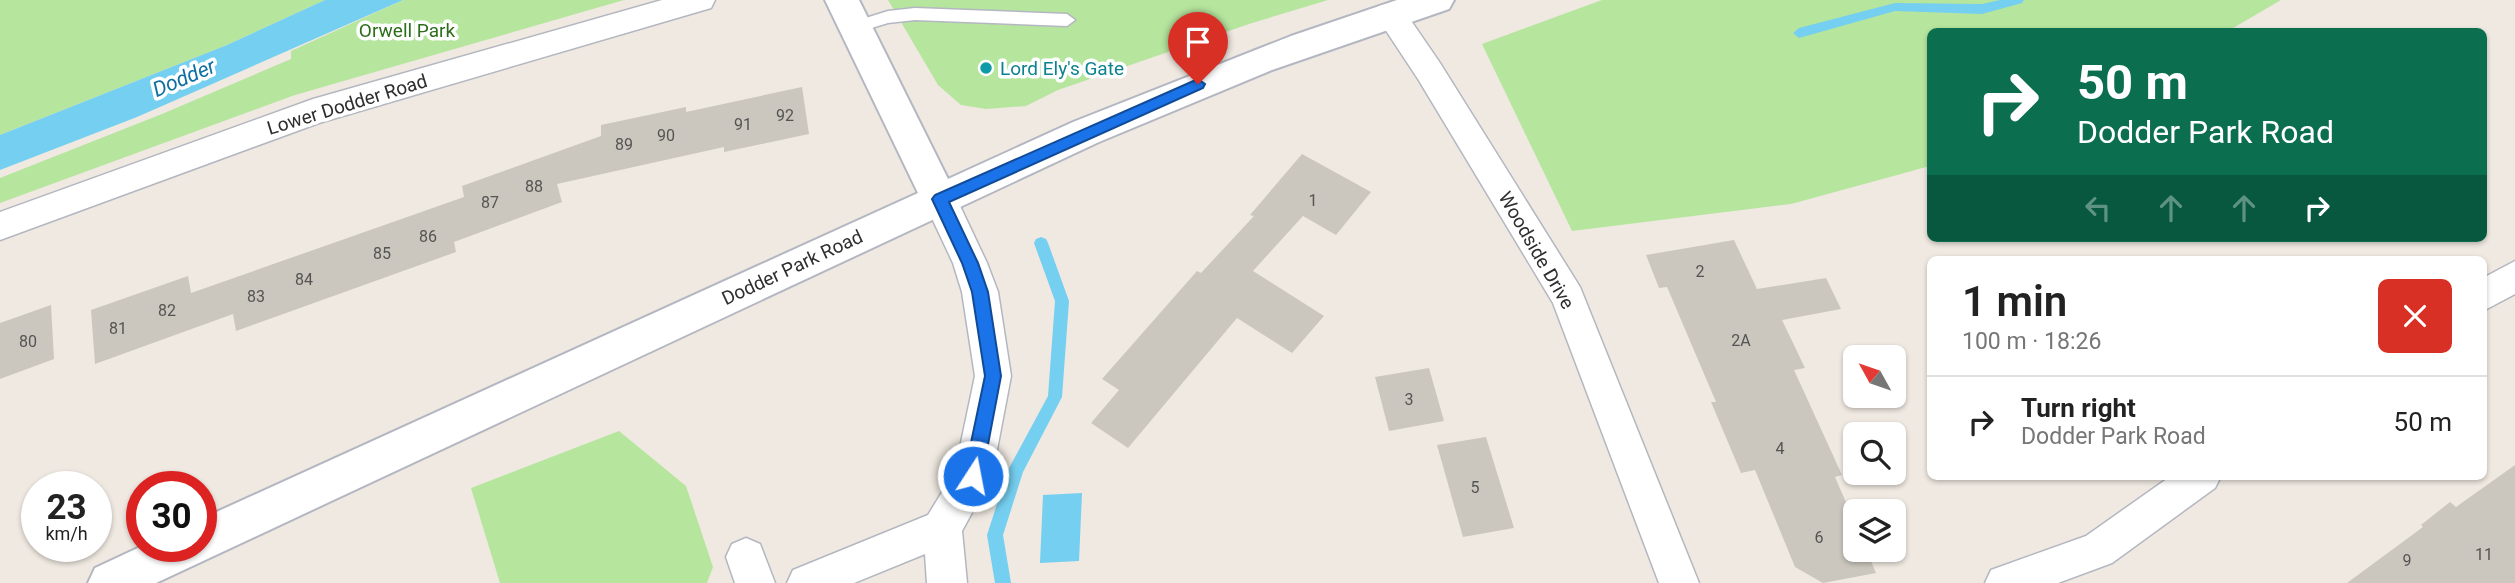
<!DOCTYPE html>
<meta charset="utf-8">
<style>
body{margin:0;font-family:Roboto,sans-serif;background:#f6f6f6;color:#222;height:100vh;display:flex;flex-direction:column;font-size:26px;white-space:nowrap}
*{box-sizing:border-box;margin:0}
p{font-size:23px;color:#767676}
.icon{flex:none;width:38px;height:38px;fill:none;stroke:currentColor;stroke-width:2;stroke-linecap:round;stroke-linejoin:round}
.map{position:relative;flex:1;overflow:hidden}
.panel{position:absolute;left:1927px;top:256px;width:560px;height:224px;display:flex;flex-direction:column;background:#fff;border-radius:10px;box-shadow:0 2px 5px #0004}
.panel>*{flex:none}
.top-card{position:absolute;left:1927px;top:28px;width:560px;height:214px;border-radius:10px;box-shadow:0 2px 5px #0004;background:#0b6e4f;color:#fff;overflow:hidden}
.needle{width:46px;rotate:310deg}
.tools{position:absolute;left:1843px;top:345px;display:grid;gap:14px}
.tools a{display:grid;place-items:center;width:63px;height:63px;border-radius:10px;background:#fff;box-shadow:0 2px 5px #0004;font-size:35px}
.speed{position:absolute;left:21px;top:471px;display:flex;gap:14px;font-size:35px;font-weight:700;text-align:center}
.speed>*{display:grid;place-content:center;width:91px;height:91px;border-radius:50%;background:#fff;box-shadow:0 2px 5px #0004;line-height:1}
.speed small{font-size:18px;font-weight:400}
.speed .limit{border:10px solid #d22;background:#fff;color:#111}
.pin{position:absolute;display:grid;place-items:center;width:60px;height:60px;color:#fff;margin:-72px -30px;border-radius:50% 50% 50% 0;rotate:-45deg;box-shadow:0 0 7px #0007}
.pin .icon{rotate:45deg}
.me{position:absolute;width:77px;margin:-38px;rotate:11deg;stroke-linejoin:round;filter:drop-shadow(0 0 5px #0008)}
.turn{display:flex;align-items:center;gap:24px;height:147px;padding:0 35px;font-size:32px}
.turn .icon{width:91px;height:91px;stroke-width:2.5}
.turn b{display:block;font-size:49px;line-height:60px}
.lanes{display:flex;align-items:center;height:66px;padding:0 35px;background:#0003;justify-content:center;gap:35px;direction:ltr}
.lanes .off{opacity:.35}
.round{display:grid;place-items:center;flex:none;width:74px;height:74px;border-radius:10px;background:#f6f6f6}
.head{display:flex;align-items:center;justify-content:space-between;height:119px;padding:0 35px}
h1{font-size:42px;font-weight:600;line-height:52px}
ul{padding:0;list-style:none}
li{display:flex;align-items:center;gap:21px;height:91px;padding:0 35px;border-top:2px solid #e0e0e0}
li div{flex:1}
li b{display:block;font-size:26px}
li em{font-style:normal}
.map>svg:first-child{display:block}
</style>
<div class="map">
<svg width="2515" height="583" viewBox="0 0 2515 583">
<rect width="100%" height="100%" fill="#efe9e1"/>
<!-- green -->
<g fill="#b6e59e">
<path d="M0 0H325L227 45 0 135Z"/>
<path d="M403 0H624L295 95 0 203V178L162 114 291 59V51Z"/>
<path d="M888 0H1328L1249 24 1058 90 1026 106 986 109 961 105 938 85Z"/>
<path d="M1602 0H2281L2228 31 1930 32V166L1791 204 1572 231 1482 44Z"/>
<path d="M619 431 686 486 713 567 707 583H500L471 488Z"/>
</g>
<!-- water -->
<g fill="#75cff0">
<path d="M325 0H403L137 117 0 170V135L227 45Z"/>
<path d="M1082 493 1079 561 1040 563 1043 495Z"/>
</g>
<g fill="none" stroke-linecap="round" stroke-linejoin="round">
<!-- stream -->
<g fill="#75cff0" fill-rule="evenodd">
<path d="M2000 0H2024L2022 3 1982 14 1895 11 1799 38 1793 33 1799 28 1895 3 1982 4Z"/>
<path d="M1041 237 1046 239 1048 243 1069 301 1062 397 1023 472 1003 535 1011 583H995L987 535 1008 470 1048 396 1055 301 1034 243 1036 239Z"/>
</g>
</g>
<!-- building -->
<g fill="#cbc7bf">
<path d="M802 87 809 134 724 152V147L557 184 562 202 454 242 456 252 236 331 233 314 95 364 91 310 188 276 191 293 464 197 462 186 601 136V125L686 107V112Z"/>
<path d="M1302 154 1371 192 1336 235 1303 216 1253 271 1324 316 1292 353 1237 318 1128 448 1091 423 1119 390 1102 379 1197 271 1201 273 1254 216 1250 215Z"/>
<path d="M1734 240 1757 289 1826 278 1841 309 1782 320 1805 368 1794 370 1842 475 1835 477 1855 523V550H1866L1876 573 1823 583 1795 567 1755 470 1741 473 1711 402H1716L1667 287 1659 288 1646 255Z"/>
<path d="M51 305 54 359 0 379V323Z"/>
<path d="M1429 368 1444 421 1389 431 1375 377Z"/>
<path d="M1486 437 1514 528 1463 537 1437 445Z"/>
<path d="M2515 465V583H2347L2423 527 2421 525 2450 502 2456 507Z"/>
</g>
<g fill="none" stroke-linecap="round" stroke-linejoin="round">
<!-- lane casing -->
<g stroke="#b4b7c1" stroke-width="3">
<path id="lane" d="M915 8 1067 14 1075 20 1067 26 915 20 888 23 855 33 847 27 850 23 888 11Z"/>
</g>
<!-- street casing -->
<g stroke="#b4b7c1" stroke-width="3">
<g id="street">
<path d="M662 0H715L711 8 319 123 0 240V212L313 99Z"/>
<path d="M1390 3 1401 6 1440 63 1580 287 1699 583H1659L1553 303 1418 79 1375 14 1379 6Z"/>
<path d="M940 185 952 189 987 263 998 292 1011 376 992 476 962 531 967 583H927L925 554 854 583H787L793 570 928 515 955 471 975 376 962 292 953 263 923 199 928 189Z"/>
<path d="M2515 261V294L2483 311V278Z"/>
<path d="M2171 476H2221L2215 488 2112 563 2058 583H1985L1991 570 2086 536Z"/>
<path d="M746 538 760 544 775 583H735L726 557 732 544Z"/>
</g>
</g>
<!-- secondary casing -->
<g stroke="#b4b7c1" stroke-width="4">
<path id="secondary" d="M825 0H859L948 179 1073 122 1291 36 1397 0H1454L1449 9 1272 70 1099 142 156 583H88L95 568 142 546H201V519L918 193Z"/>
</g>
<!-- lane -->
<use href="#lane" fill="#fff" fill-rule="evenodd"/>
<!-- street -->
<use href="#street" fill="#fff" fill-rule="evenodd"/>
<!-- secondary -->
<use href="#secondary" fill="#fff" fill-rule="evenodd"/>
</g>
<!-- route -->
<path fill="#1a73e8" stroke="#114b97" stroke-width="2" d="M1198 79 1205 84 1203 88 949 202 978 263 988 292 1001 376 982 476 979 482 973 484 967 482 964 476 985 376 972 292 962 263 932 199 935 195Z"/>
<!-- markers -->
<circle fill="#0f9aa8" stroke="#fff" stroke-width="2.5" cx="986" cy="68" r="7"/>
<g text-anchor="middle" stroke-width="7" stroke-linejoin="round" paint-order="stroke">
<!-- number labels -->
<g font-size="16" fill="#555452">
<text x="785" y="121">92</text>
<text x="743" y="130">91</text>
<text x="666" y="141">90</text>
<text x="624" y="150">89</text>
<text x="534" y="192">88</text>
<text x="1313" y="206">1</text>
<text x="490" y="208">87</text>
<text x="428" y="242">86</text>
<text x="382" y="259">85</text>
<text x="1700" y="277">2</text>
<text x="304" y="285">84</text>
<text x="256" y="302">83</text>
<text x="167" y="316">82</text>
<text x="118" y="334">81</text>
<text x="1741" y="346">2A</text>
<text x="28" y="347">80</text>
<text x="1409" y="405">3</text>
<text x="1780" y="454">4</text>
<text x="1475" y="493">5</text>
<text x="1819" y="543">6</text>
<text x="2484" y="560">11</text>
<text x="2407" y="566">9</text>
</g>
<!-- park labels -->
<g font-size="19" fill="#2c6e1b" stroke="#fff">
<text x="407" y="37">Orwell Park</text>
</g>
<!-- culture labels -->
<g font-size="19" fill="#0d838f" stroke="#fff" text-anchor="start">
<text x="1000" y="75">Lord Ely's Gate</text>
</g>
<!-- street labels -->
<g font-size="19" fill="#2e2e2e" stroke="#fff">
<text transform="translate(347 104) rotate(-17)" y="7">Lower Dodder Road</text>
<text transform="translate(1537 250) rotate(60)" y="7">Woodside Drive</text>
<text transform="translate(792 267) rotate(-25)" y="7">Dodder Park Road</text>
</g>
<!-- water labels -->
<g font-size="21" font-style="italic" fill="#0d6fa3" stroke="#fff">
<text transform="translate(184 78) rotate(-23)" y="7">Dodder</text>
</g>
</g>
</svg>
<div class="tools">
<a><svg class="needle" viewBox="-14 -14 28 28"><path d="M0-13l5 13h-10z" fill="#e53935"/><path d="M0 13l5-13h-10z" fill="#767676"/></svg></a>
<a><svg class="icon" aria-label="search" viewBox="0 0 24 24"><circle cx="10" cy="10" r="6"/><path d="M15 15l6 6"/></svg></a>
<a><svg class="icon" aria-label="layers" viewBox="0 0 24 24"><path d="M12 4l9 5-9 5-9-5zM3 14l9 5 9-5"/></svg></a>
</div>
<div class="speed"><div>23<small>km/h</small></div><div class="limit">30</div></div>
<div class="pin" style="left:1198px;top:84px;background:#d93025"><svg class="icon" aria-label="arrive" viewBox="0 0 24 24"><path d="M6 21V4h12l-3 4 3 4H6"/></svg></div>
<svg class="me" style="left:973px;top:476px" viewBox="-20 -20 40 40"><circle r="17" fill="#1a73e8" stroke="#fff" stroke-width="3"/><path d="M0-11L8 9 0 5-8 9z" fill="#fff"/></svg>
<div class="top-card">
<div class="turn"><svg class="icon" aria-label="right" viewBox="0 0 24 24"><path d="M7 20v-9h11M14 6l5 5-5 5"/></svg><div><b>50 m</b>Dodder Park Road</div></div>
<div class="lanes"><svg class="icon off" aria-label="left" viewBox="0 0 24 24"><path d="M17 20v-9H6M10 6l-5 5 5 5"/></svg><svg class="icon off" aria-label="ahead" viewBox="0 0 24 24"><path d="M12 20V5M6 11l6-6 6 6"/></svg><svg class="icon off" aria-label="ahead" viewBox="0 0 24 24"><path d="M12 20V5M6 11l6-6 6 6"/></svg><svg class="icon" aria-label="right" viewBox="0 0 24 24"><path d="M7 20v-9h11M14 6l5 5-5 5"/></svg></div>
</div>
<section class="panel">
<div class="head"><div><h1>1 min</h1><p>100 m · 18:26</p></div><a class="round" style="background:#d93025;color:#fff"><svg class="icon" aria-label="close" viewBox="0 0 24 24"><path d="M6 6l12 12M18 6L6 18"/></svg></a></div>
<ul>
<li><svg class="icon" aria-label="right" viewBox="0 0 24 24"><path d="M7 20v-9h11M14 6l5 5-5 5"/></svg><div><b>Turn right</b><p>Dodder Park Road</p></div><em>50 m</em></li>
</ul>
</section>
</div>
